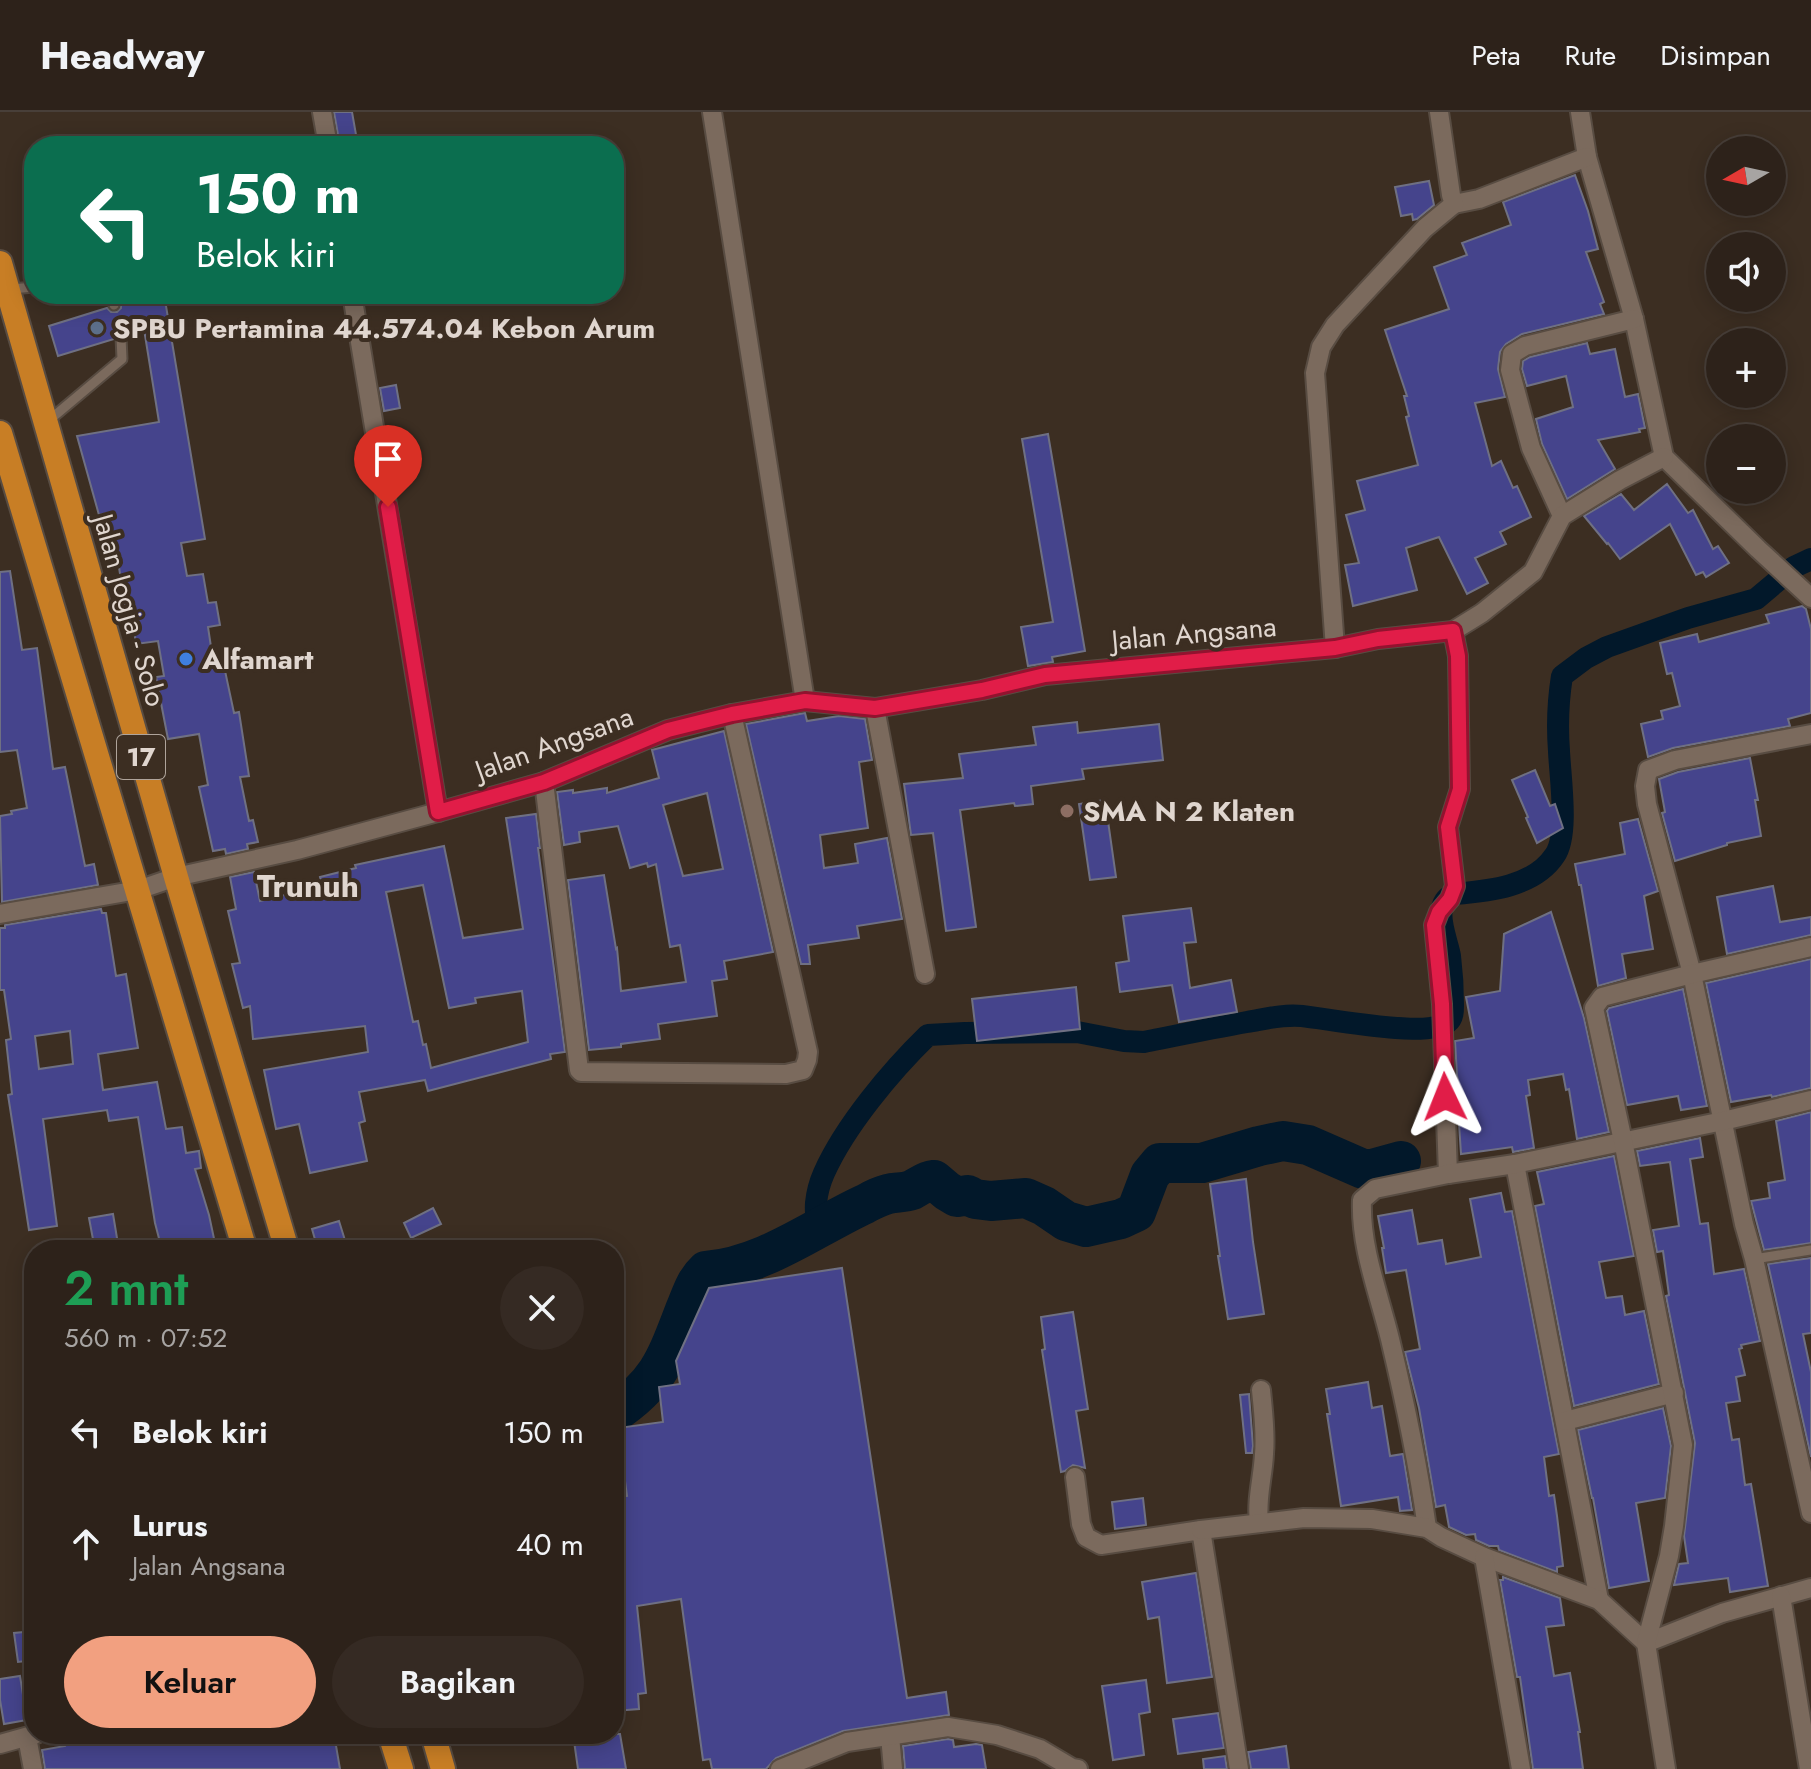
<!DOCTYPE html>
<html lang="id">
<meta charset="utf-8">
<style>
body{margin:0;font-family:Jost,sans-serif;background:#352a23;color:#f1f3f6;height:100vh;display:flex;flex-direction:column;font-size:30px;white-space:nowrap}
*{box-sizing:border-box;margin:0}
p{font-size:26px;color:#a7a4a2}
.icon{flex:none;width:44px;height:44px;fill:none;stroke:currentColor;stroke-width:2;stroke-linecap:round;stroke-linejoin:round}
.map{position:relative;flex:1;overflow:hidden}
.drawer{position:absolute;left:24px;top:1128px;width:600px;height:504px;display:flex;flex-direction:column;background:#2d221a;border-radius:32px;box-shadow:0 4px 20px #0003,0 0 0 2px #483f39}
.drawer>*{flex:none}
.hud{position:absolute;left:24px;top:24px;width:600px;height:168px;border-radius:32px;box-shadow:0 4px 20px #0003,0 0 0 2px #483f39;background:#0b6e4f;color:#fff;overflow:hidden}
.needle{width:52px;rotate:261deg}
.buttons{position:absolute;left:1706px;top:24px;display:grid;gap:16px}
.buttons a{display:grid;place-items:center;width:80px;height:80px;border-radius:50%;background:#2d221a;box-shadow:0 4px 20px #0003,0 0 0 2px #483f39;font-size:40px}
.pin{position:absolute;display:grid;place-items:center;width:68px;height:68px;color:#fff;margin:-82px -34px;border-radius:50% 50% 50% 0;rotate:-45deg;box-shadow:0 0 8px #0007}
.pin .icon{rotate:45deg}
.me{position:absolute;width:88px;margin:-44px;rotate:358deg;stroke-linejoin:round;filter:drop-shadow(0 0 6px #0008)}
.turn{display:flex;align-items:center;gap:28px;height:168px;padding:0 40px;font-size:36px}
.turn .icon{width:104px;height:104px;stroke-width:2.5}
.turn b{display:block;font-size:56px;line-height:68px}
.round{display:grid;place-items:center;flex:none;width:84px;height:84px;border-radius:42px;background:#352a23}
.headline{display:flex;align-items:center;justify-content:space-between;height:136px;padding:0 40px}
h1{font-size:48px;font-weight:600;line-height:60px;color:#1e9e55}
.cta{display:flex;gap:16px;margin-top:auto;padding:16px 40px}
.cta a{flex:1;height:92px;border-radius:48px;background:#f2a080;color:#111;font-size:32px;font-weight:600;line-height:92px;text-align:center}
.cta a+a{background:#352a23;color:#f1f3f6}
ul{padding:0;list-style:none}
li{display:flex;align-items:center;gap:24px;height:112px;padding:0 40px}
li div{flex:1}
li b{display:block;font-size:30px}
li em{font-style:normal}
header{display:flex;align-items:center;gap:48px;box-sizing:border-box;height:112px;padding:0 40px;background:#2d221a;border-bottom:2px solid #483f39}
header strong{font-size:38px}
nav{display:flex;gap:44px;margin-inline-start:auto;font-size:28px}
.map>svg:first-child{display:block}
</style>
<header>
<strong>Headway</strong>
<nav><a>Peta</a><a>Rute</a><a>Disimpan</a></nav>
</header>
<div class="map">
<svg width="1811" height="1657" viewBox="0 0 1811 1657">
<rect width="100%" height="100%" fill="#3c2e22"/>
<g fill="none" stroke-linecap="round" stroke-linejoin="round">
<!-- canal -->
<path stroke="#02182a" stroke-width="22" d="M811 1120C819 1107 815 1105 816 1091 817 1081 820 1070 824 1061 845 1014 891 959 928 923L965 921 1077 920 1124 929 1144 930C1179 923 1213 916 1247 910 1265 907 1283 902 1302 904 1330 907 1428 927 1448 910 1453 906 1453 899 1453 893 1453 876 1452 860 1450 844 1447 826 1430 792 1454 782 1489 779 1534 775 1555 743 1569 723 1560 664 1559 639 1557 613 1558 589 1562 564L1586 546 1607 535 1688 506 1756 487 1794 455 1811 447"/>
<!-- river -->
<path stroke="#02182a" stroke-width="40" d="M614 1301C659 1271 666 1247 685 1198 691 1184 695 1169 706 1159 765 1154 813 1116 865 1092 872 1088 880 1084 888 1082 896 1080 904 1081 912 1078 920 1074 925 1069 934 1068L947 1079 957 1085 968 1083 975 1087 991 1089 1026 1086 1044 1094 1066 1109 1086 1115 1121 1107 1136 1100 1150 1063 1160 1051H1202L1259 1034 1283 1029 1308 1033 1363 1057H1372L1401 1049"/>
</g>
<!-- building -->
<g fill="#45448c" stroke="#6f7083" stroke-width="2" fill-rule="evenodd">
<path d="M334 0H352L358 34H340Z"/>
<path d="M1575 63 1588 99 1598 137 1586 140 1604 190 1600 192 1604 202 1522 222 1506 232 1500 240 1498 257 1505 285 1475 291 1492 354 1501 349 1513 376 1517 374 1531 405 1500 420 1506 432 1475 446 1488 471 1467 482 1439 425 1406 436 1417 478 1353 494 1345 453 1359 451 1346 403 1365 398 1357 369 1418 353 1406 305 1409 304 1404 284H1407L1385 218 1449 197 1434 155 1467 143 1462 131 1511 113 1503 90Z"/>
<path d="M1429 69 1434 93 1417 107 1413 108 1412 102 1401 104 1395 75Z"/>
<path d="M138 182H164L205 427 181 431 187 464 203 462 208 491 216 490 220 513 208 515 214 555 224 554 234 601 239 600 249 664 240 665 249 709 253 708 258 730 247 732 248 737 226 742 225 737 213 739 199 675 208 673 199 622 168 627 156 565 164 564 158 529 136 532 130 493 125 494 114 423H111L108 401 99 403 77 324 159 310 144 217 128 222 125 219 120 218 115 221 114 227 58 244 49 214 107 196 111 200H117L121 196V191L138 186Z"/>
<path d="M1587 231 1590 242 1615 237 1625 285 1638 282 1645 316 1639 317 1640 320 1598 328 1615 357 1567 387 1542 332 1536 307 1573 295 1566 264 1527 274 1522 257 1523 249 1530 245Z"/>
<path d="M396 273 400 296 384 299 380 276Z"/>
<path d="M1048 322 1085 539 1052 545 1053 550 1028 554 1021 515 1053 510 1022 327Z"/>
<path d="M1667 372 1688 401 1693 398 1713 437 1718 434 1729 451 1706 465 1703 460 1696 463 1670 412 1620 447 1608 431 1607 432 1584 404 1621 382 1634 398Z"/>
<path d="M10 459 22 538 37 536 53 657 65 655 85 754 94 752 98 773 2 790 0 704 12 702 11 699 27 696 17 638 0 640V460Z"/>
<path d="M1802 494 1806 497 1811 517V601L1788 607 1790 614 1673 636 1648 645 1641 612 1663 607 1661 599 1680 594 1672 561 1667 562 1660 531 1697 522 1699 530 1769 511 1766 503Z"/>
<path d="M805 601 807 609 839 604 865 607 872 648 859 650 868 716 820 723 824 756 858 751 855 732 887 726 902 807 857 814 859 826 808 833 810 852H801L746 612Z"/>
<path d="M1077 610 1078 621 1159 612 1163 648 1082 657 1084 667 1031 674 1033 692 1015 694 1014 691 960 698 976 815 946 819 933 721 911 723 904 672 963 666 959 642 1036 633 1033 615Z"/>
<path d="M724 619 773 840 724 849 727 867 712 869 717 904 658 912 660 927 621 932V935L589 938 568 768 604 763 616 837 617 836 621 879 686 870 680 833 670 835 656 752 648 755 647 751 630 756 618 714 579 720 580 730 564 733 557 680 573 678V681L607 676V681L659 666 652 638ZM707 681 723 757 683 764 663 693Z"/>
<path d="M1750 646 1758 688H1755L1761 724 1727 731V733L1675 749 1662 701 1665 700 1659 667 1678 660Z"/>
<path d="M1535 658 1550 694 1555 692 1563 716 1537 731 1526 706 1528 705 1512 668Z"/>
<path d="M1105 688 1116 765 1090 768 1079 692Z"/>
<path d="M536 702 540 736H538L565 940 550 942 551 947 428 979 425 968 359 980 365 1009 359 1011 367 1049 310 1061 299 1012 276 1017 264 958 368 940 365 914 253 927 250 894 243 896 232 852 240 851 228 799 236 797 230 765 254 760 260 789 322 774 320 765 356 756 355 753 444 734 463 826 523 817 506 706ZM423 773 449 896 476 891 475 886 522 879 528 930 431 956 426 932 423 933 418 909 413 910 386 780Z"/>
<path d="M1638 707 1658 779 1644 784 1653 837 1622 842 1626 866 1598 874 1581 773H1579L1575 752 1625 742 1620 711Z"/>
<path d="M1773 774 1780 810 1811 805V823L1727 842 1717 785Z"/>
<path d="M1191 796 1196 830 1184 831 1190 876 1231 868 1237 900 1179 910 1172 873 1120 880 1116 851 1129 849 1123 804Z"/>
<path d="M101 797 102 801H106L116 864 126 862 138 936 98 942 103 978 157 970 166 1017 182 1015 186 1041 199 1039 201 1056 195 1057 209 1103 216 1136 206 1138H162L155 1111 138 1005 109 1009 107 998 43 1007 57 1114 29 1118 8 983 12 982 6 928 11 927 4 878H0V816H5V813ZM70 919 73 952 39 957 35 924Z"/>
<path d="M1551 800 1584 906 1609 1020 1577 1027 1569 977 1566 978 1563 962 1528 968 1530 983 1526 984 1534 1036 1513 1040 1512 1035 1461 1042 1457 981H1460L1457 963 1455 929 1474 926 1466 885 1500 879 1504 822Z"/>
<path d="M1811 847V976L1772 985 1771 983 1731 990 1706 871Z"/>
<path d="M1076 875 1080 917 977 929 972 887Z"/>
<path d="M1683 877 1707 994 1681 998 1678 984 1627 993 1607 899 1609 896Z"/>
<path d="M1811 1000V1131L1764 1138 1751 1089 1770 1086 1768 1071 1785 1068 1776 1009Z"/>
<path d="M1700 1026 1703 1045 1690 1047 1700 1112 1708 1111 1714 1162 1744 1157 1760 1229 1741 1233 1742 1236 1739 1237 1745 1263 1736 1265 1740 1289 1726 1291 1732 1328 1739 1327 1745 1373 1751 1372 1768 1474 1730 1480 1728 1466 1674 1473 1679 1452 1688 1451 1684 1424 1695 1331 1666 1184 1669 1183 1663 1139 1657 1140 1653 1118 1679 1114 1670 1050 1640 1054 1637 1039Z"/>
<path d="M1614 1044 1634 1144 1599 1150 1606 1186 1622 1184 1625 1203 1644 1199 1659 1272 1574 1294 1535 1094 1544 1092 1537 1060Z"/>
<path d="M1246 1067 1253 1130 1264 1202 1228 1207 1218 1144H1220L1210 1072Z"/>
<path d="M1501 1081 1505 1100 1512 1099 1559 1342 1544 1345 1549 1384 1554 1383 1557 1404 1563 1454 1557 1455V1460L1499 1438 1498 1434H1489L1476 1428 1475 1422 1466 1423 1449 1415 1445 1393 1436 1395 1419 1296 1405 1240 1420 1237 1406 1158 1386 1161 1382 1136H1384L1378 1104 1412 1098 1418 1132 1442 1128 1446 1152 1481 1145 1470 1087Z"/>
<path d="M433 1096 441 1112 411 1126 404 1111Z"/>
<path d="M113 1102 119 1138H95L89 1106Z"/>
<path d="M339 1109 348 1138H318L312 1117Z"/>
<path d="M1811 1146V1221L1803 1222 1811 1260V1345L1768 1152Z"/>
<path d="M842 1156 907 1586 946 1580 949 1603 843 1619 776 1646 766 1657H712L710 1647 703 1648 681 1487 637 1494 646 1581 638 1582 639 1597 614 1599V1386L627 1384 618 1316 663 1310 659 1275 680 1272 676 1249 709 1176Z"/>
<path d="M1073 1200 1088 1297 1076 1299 1085 1356 1073 1353 1065 1359 1061 1360 1042 1238 1045 1237 1041 1205Z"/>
<path d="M1368 1270 1372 1296 1382 1294 1390 1344 1403 1342 1412 1398 1400 1399 1398 1385 1341 1394 1327 1302H1330L1326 1277Z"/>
<path d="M1249 1282 1253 1334 1252 1341H1246L1240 1283Z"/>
<path d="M1663 1296 1671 1334 1665 1386 1636 1391 1649 1469 1609 1476 1593 1386H1592L1578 1318Z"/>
<path d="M1143 1386 1146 1413 1115 1417 1112 1390Z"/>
<path d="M1196 1461 1212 1565 1167 1571 1159 1505 1148 1507 1142 1470Z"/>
<path d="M1503 1465 1560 1486 1564 1513 1546 1515 1554 1564 1570 1561 1580 1620H1578L1583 1657H1533L1520 1565H1517L1500 1468H1503Z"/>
<path d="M34 1519V1548L18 1550 14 1521Z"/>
<path d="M20 1564 27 1608 4 1612 0 1588V1567Z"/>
<path d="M1146 1568 1150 1600 1139 1602 1144 1643 1113 1648 1102 1574Z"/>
<path d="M1218 1601 1224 1636 1178 1642 1173 1607Z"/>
<path d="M104 1622H334L340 1657H45L42 1638 65 1634V1632L95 1629 94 1624Z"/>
<path d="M573 1622H620L626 1657H578Z"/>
<path d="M948 1627 953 1628 954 1635 976 1632 982 1633 986 1657H905L903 1634Z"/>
<path d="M1286 1634 1289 1657H1251L1248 1640Z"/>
<path d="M1225 1644 1227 1657H1204L1203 1647Z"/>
</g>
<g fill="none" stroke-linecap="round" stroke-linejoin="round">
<!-- lane casing -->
<g stroke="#584c42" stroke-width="13">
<g id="lane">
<path d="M11 177 34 175"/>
<path d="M111 182 114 193"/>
<path d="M47 310 122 247 121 225"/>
<path d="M1754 1147 1811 1138"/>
</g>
</g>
<!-- street casing -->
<g stroke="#584c42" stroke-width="22">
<g id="street">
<path d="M322 0 328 34"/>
<path d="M712 0 805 589"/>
<path d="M1580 0 1587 45 1634 207 1664 345 1758 437 1811 486"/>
<path d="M1454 92 1479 87 1587 45"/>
<path d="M352 182 438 700"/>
<path d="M1562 404 1531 336 1510 258 1512 242 1525 234 1634 207"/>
<path d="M1335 536 1315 261 1321 235 1335 213 1425 116 1454 92 1451 83 1439 0"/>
<path d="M875 596 925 862"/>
<path d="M1811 622 1675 648 1648 658 1645 674 1647 692 1692 862 1744 1112 1754 1147 1811 1401"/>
<path d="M544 670 579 958 581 960 786 962 803 958 807 948 808 940 732 602"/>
<path d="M0 802 138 778 176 765 297 738 438 700 544 670 668 618 732 602 805 589 875 596 982 578 1045 563 1335 536 1378 527 1453 519 1482 501 1533 460 1562 404 1620 368 1664 345"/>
<path d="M1515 1052 1599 1488"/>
<path d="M1448 1062 1442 892 1434 813 1439 800 1450 787 1455 774 1448 715 1460 677 1458 544 1453 519"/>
<path d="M1565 1309 1674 1281"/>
<path d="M1075 1365 1081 1412 1086 1425 1101 1433 1201 1418 1239 1657"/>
<path d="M1259 1411C1256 1387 1263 1365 1264 1342 1266 1321 1263 1299 1261 1278"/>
<path d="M1427 1416C1418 1352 1405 1290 1390 1227 1379 1182 1360 1135 1362 1088L1375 1077 1448 1062 1515 1052 1723 1009 1811 988"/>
<path d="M1201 1418 1304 1406 1372 1407 1427 1416 1441 1425 1484 1445 1599 1488 1646 1531 1722 1501 1811 1476"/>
<path d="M1484 1445 1521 1657"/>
<path d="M1781 1484 1809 1657"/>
<path d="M890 1624 893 1657"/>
<path d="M27 1625 33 1657"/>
<path d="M0 1632 36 1622"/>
<path d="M780 1657 847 1630 948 1615 997 1623 1040 1637 1072 1656 1078 1657"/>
<path d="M1666 1657 1646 1531 1669 1444 1674 1414 1683 1333 1623 1029 1594 896 1602 885 1692 862 1811 835"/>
</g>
</g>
<!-- highway casing -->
<g stroke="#584c42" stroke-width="28">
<g id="highway">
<path d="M0 151 176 765 287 1138"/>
<path d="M0 321 245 1138"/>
<path d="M390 1622 401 1657"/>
<path d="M433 1622 443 1657"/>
</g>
</g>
<!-- lane -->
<use href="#lane" stroke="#7b6a5d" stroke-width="9"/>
<!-- street -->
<use href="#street" stroke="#7b6a5d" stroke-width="18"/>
<!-- highway -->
<use href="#highway" stroke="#c87e25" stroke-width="24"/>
</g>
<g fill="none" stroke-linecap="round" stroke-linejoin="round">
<!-- route casing -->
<g stroke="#92132f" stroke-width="20">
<path id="route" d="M388 395 438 700 544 670 668 618 732 602 805 589 875 596 982 578 1045 563 1335 536 1378 527 1453 519 1458 544 1460 677 1448 715 1455 774 1450 787 1439 800 1434 813 1442 892 1445 985"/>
</g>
<!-- route -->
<use href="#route" stroke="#e11d48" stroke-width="14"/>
</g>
<!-- markers -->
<circle fill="#5c6f8a" stroke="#3c2e22" stroke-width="3" cx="97" cy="216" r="8"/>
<circle fill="#3f7fe0" stroke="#3c2e22" stroke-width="3" cx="186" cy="547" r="8"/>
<circle fill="#8d6e63" stroke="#3c2e22" stroke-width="3" cx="1067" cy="699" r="8"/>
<g text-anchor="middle" stroke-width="8" stroke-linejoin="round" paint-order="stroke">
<!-- shield labels -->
<rect fill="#3c2e22" stroke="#afa49b" stroke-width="2" x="117" y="623" width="48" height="44" rx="6"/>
<g font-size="26" font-weight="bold" fill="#e0d6cf">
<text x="141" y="654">17</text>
</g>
<!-- poi labels -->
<g font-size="28" font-weight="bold" fill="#e0d6cf" stroke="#3c2e22" text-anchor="start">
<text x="113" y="226">SPBU Pertamina 44.574.04 Kebon Arum</text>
<text x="202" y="557">Alfamart</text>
<text x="1083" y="709">SMA N 2 Klaten</text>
</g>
<!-- street labels -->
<g font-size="28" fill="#e0d6cf" stroke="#3c2e22">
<text transform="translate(130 498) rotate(74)" y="10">Jalan Jogja - Solo</text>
<text transform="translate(1194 521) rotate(-5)" y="10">Jalan Angsana</text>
<text transform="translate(554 631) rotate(-20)" y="10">Jalan Angsana</text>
</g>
<!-- quarter labels -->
<g font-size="32" font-weight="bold" fill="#e0d6cf" stroke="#3c2e22">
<text x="308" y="785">Trunuh</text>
</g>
</g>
</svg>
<div class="buttons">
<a><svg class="needle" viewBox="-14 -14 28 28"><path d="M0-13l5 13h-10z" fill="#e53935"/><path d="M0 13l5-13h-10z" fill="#a7a4a2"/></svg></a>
<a><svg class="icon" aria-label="sound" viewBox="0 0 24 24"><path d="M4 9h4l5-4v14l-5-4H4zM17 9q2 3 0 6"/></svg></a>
<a>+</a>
<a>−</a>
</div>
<div class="pin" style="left:388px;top:395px;background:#d93025"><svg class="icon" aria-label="arrive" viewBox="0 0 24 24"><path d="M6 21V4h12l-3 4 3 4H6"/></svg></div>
<svg class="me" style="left:1445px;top:985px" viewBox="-20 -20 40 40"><path d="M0-17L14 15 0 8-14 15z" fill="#e11d48" stroke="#fff" stroke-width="4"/></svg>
<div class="hud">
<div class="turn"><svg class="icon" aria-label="left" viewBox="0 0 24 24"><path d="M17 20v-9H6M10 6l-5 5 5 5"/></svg><div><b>150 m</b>Belok kiri</div></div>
</div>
<section class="drawer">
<div class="headline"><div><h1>2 mnt</h1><p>560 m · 07:52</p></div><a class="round"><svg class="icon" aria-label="close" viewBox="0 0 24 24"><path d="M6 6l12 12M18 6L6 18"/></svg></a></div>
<ul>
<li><svg class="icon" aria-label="left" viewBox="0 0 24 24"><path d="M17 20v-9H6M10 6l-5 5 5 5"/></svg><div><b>Belok kiri</b></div><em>150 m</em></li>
<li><svg class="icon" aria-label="ahead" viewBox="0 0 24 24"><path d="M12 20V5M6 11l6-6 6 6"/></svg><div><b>Lurus</b><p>Jalan Angsana</p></div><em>40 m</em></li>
</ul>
<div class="cta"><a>Keluar</a><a>Bagikan</a></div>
</section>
</div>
